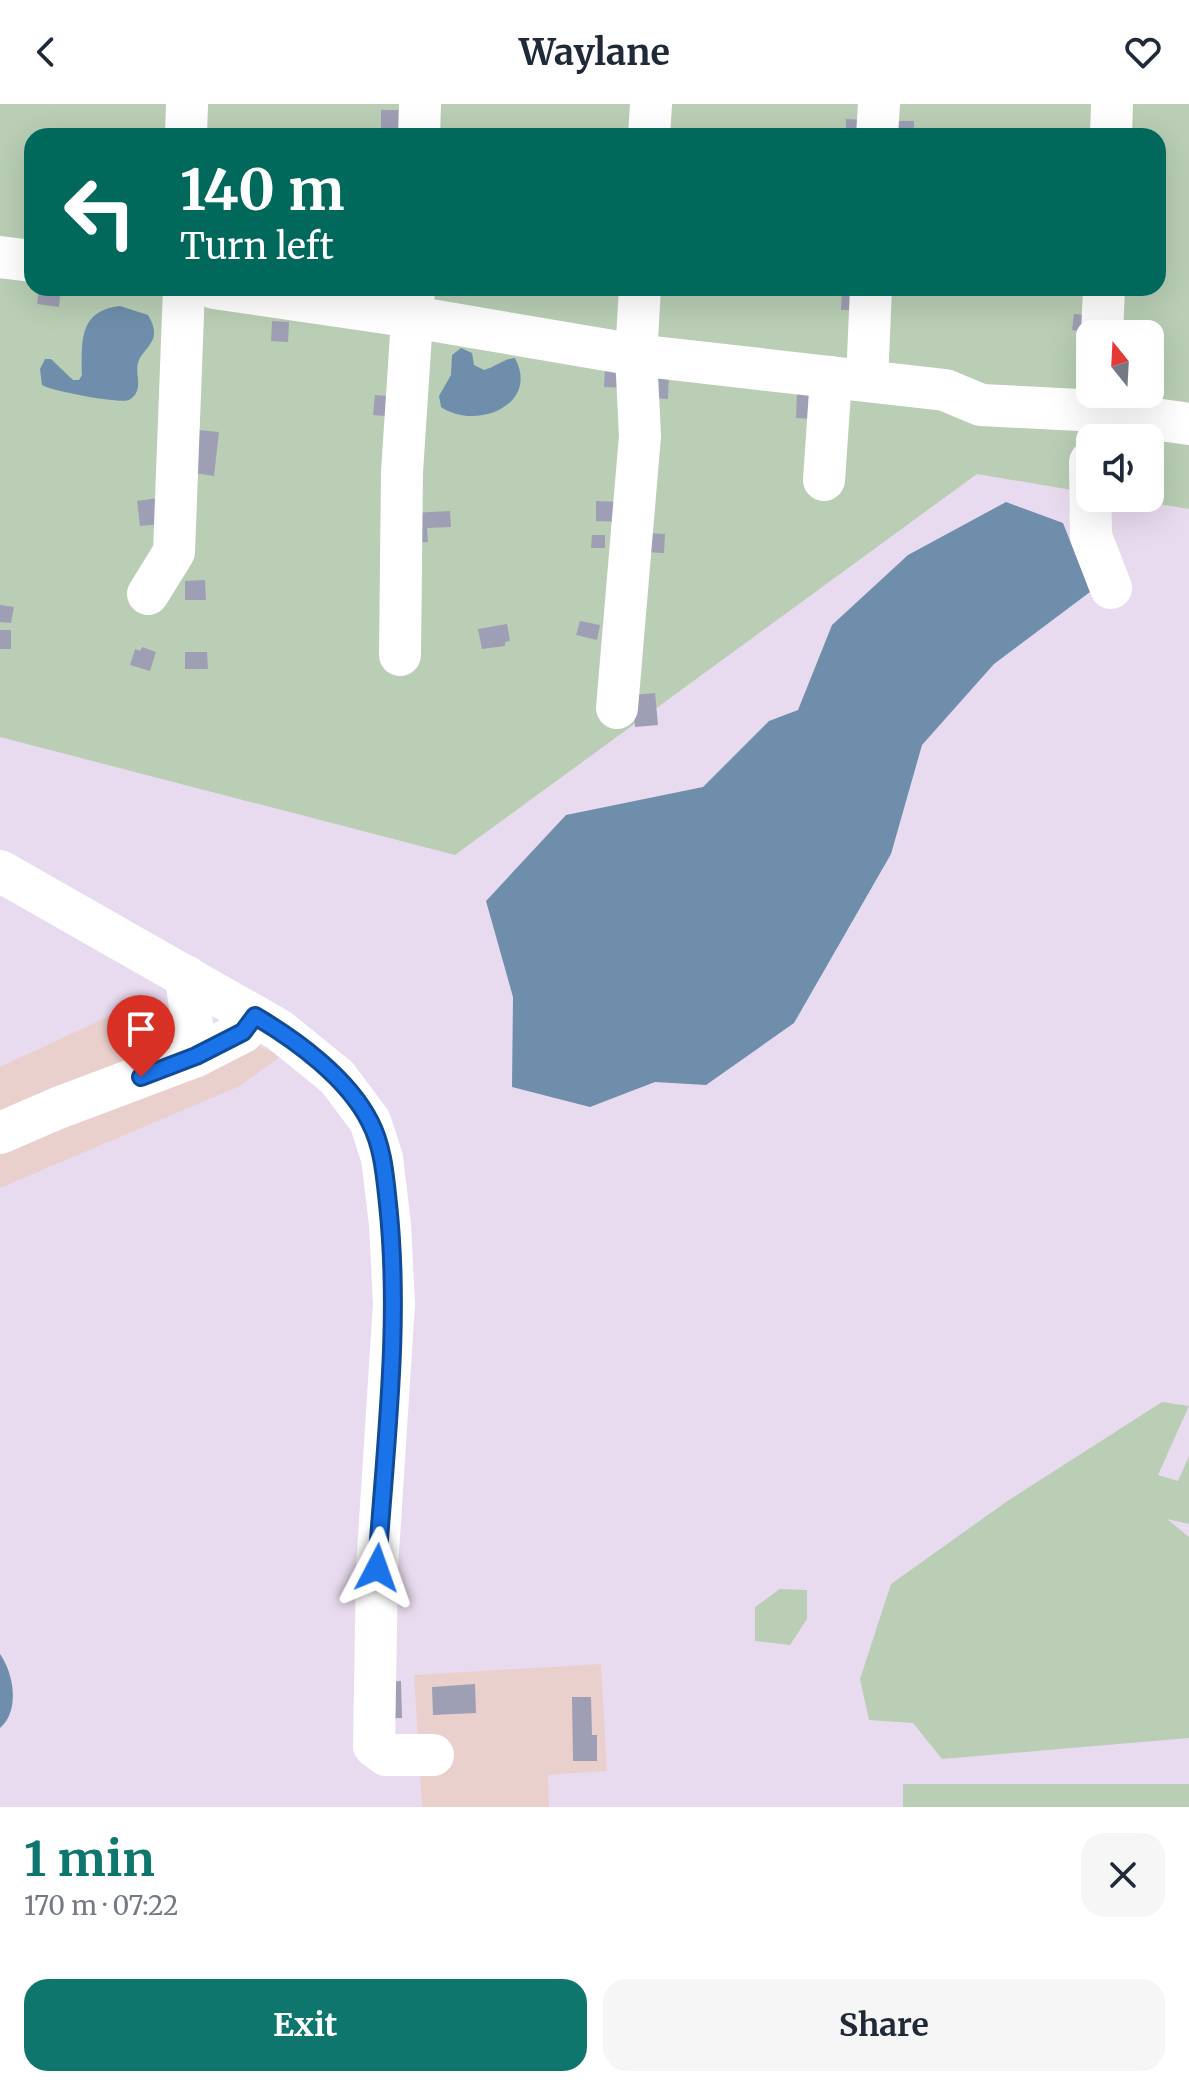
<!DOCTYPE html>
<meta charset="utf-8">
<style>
body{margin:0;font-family:Merriweather,serif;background:#f6f6f7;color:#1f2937;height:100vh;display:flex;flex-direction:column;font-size:30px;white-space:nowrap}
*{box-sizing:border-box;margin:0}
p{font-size:26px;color:#747a83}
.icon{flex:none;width:44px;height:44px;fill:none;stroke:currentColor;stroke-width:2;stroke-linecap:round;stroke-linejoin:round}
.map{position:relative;height:1703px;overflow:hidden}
.details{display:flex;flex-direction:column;background:#fff;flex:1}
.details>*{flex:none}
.banner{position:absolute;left:24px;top:24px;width:1142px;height:168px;border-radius:24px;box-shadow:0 8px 32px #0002;background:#00695c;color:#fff;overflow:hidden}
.needle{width:52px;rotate:342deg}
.fabs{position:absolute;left:1076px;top:216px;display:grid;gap:16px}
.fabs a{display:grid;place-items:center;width:88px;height:88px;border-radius:16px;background:#fff;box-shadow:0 8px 32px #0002;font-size:40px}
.pin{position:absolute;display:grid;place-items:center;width:68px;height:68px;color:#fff;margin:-82px -34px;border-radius:50% 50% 50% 0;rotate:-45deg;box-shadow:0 0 8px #0007}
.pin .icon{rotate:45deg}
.me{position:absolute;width:88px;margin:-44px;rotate:4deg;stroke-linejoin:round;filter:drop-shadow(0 0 6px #0008)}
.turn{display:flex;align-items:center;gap:28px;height:168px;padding:0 24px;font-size:36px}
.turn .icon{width:104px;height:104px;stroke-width:2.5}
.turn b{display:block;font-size:56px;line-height:68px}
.round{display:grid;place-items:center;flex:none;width:84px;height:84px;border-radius:24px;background:#f6f6f7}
.overview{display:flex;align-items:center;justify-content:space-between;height:136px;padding:0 24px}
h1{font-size:48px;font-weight:700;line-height:60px;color:#0f766e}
.action{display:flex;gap:16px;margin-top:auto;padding:16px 24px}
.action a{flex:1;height:92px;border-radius:24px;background:#0f766e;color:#fff;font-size:32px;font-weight:700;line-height:92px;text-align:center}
.action a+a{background:#f6f6f7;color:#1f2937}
header{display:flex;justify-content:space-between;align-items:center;height:104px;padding:0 24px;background:#fff;font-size:36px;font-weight:700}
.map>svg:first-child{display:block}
</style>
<header><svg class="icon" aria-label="back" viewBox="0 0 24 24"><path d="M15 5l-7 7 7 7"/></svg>Waylane<svg class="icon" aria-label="heart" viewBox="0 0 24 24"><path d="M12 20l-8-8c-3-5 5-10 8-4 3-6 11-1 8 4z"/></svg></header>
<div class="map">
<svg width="1189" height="1703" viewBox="0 0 1189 1703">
<rect width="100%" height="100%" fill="#e9dbef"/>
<!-- industrial -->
<g fill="#ead0cd">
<path d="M150 893 281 952 240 982 0 1084V963Z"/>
<path d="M601 1560 607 1667 548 1671 549 1703H422L414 1571Z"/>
</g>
<!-- green -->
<g fill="#b9ceb5" fill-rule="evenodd">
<path d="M0 0H1189V405L1122 394H1150V334H1090V389L977 370 455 751 0 633ZM32 32H1158V184H32ZM1090 230H1150V290H1090Z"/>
<path d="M1162 1298 1189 1302 1158 1371 1178 1377 1189 1352V1420L1167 1415 1189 1433V1634L942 1655 913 1619 869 1616 860 1575 891 1480 1006 1398Z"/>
<path d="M780 1485 807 1486V1515L790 1541 755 1537V1503Z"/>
<rect x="903" y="1680" width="286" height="23"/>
</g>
<!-- water -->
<g fill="#6e8eab">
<path d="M120 202 148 211C151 216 154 222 154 228 155 239 143 247 139 256 133 269 146 286 129 296 121 300 51 287 42 281L40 265 45 255H51L73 276H79L82 271C82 238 78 207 120 202Z"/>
<path d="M461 244 472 249 474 261 484 266C496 263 503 255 515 254 540 301 476 327 441 303L439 292 451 271 452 251Z"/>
<path d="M1006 398 1063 419 1090 488 994 560 922 641 891 750 794 919 706 981 655 978 590 1003 512 983 513 893 486 797 566 711 703 683 769 617 798 606 832 521 908 451Z"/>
<path d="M0 1550C14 1570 20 1607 0 1624Z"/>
</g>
<!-- building -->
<g fill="#9e9fb4">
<path d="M381 6H406V29L381 28Z"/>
<path d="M846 15 866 16V32H846Z"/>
<rect x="894" y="17" width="20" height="15"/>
<path d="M39 184H61L59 203 37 200Z"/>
<path d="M842 184H859L858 206H841Z"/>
<path d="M1074 210 1094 212 1092 229 1072 226Z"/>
<path d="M272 217 289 218 288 238 271 237Z"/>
<path d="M605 264 629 265 628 284 604 283Z"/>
<path d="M651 268 669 269 668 295 650 294Z"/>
<path d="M797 289 815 291 813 315 796 314Z"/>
<path d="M375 291 399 293 398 313 373 311Z"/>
<path d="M199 326 219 328 214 372 195 369Z"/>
<path d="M158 394 161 420 140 422 137 397Z"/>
<path d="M596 397 622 398V418L596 417Z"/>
<path d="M450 407 451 423 427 424 428 438 413 439 412 409Z"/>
<path d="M647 429 665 430 664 449 646 448Z"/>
<path d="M592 431H605V444H591Z"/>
<path d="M205 476 206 496H185V477Z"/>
<path d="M0 501 14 503 11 519 0 518Z"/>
<path d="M580 517 600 521 597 536 576 531Z"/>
<path d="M507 520 510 537 505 538V542L482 545 478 525Z"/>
<rect x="0" y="526" width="11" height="19"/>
<path d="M142 543 156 548 150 567 130 561 135 545 140 547Z"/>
<path d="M185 548H207L208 565H185Z"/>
<path d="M655 589 658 621 635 623 632 591Z"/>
<path d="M401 1577 402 1614 381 1615 380 1578Z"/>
<path d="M475 1580 476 1609 433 1611 432 1583Z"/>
<path d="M572 1593H591L592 1631H597V1657H573Z"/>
</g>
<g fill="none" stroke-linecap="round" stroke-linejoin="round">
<!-- minor -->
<g stroke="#fff" stroke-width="42">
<path d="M186 32 187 0"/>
<path d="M419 32 420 0"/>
<path d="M649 32 651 0"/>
<path d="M877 32 879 0"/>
<path d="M1111 32 1112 0"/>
<path d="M0 153 32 157"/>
<path d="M214 184 413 213 636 251 945 286 981 301 1099 307 1189 320"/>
<path d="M1102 230 1104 184"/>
<path d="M867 277 871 184"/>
<path d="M1090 358 1091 432 1111 484"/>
<path d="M824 376 831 273"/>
<path d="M148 490 174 448 184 184"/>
<path d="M400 551 402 368 414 185"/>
<path d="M617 604 640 332 636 251 640 184"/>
<path d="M0 767 279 926 337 973 370 1017 382 1054 390 1120 394 1200 377 1464 374 1642 386 1651H433"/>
<path d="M196 952 243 928 255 912"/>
<path d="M0 1029 58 1004 196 952 186 872"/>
</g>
</g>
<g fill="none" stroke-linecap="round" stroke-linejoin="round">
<!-- route casing -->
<g stroke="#114b97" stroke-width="20">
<path id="route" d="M141 973 196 952 243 928 255 912C296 936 348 974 370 1018 383 1043 385 1072 388 1100 401 1221 385 1343 377 1464"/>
</g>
<!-- route -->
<use href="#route" stroke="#1a73e8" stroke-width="14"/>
</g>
</svg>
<div class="fabs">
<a><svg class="needle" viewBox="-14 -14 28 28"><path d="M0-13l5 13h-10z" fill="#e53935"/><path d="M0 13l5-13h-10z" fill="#747a83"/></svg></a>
<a><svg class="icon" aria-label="sound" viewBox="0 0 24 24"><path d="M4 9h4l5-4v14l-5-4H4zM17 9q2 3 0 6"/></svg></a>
</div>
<div class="pin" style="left:141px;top:973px;background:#d93025"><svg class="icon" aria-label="arrive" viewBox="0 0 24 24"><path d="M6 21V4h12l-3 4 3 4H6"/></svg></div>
<svg class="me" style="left:377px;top:1464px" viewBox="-20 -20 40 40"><path d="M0-17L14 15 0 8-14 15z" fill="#1a73e8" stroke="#fff" stroke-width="4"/></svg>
<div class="banner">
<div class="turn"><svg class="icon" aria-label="left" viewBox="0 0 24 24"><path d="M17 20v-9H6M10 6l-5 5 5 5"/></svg><div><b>140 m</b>Turn left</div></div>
</div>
</div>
<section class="details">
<div class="overview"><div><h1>1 min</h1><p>170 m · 07:22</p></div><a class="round"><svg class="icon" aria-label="close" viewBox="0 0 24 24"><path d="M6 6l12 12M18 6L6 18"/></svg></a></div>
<div class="action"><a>Exit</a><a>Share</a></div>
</section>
